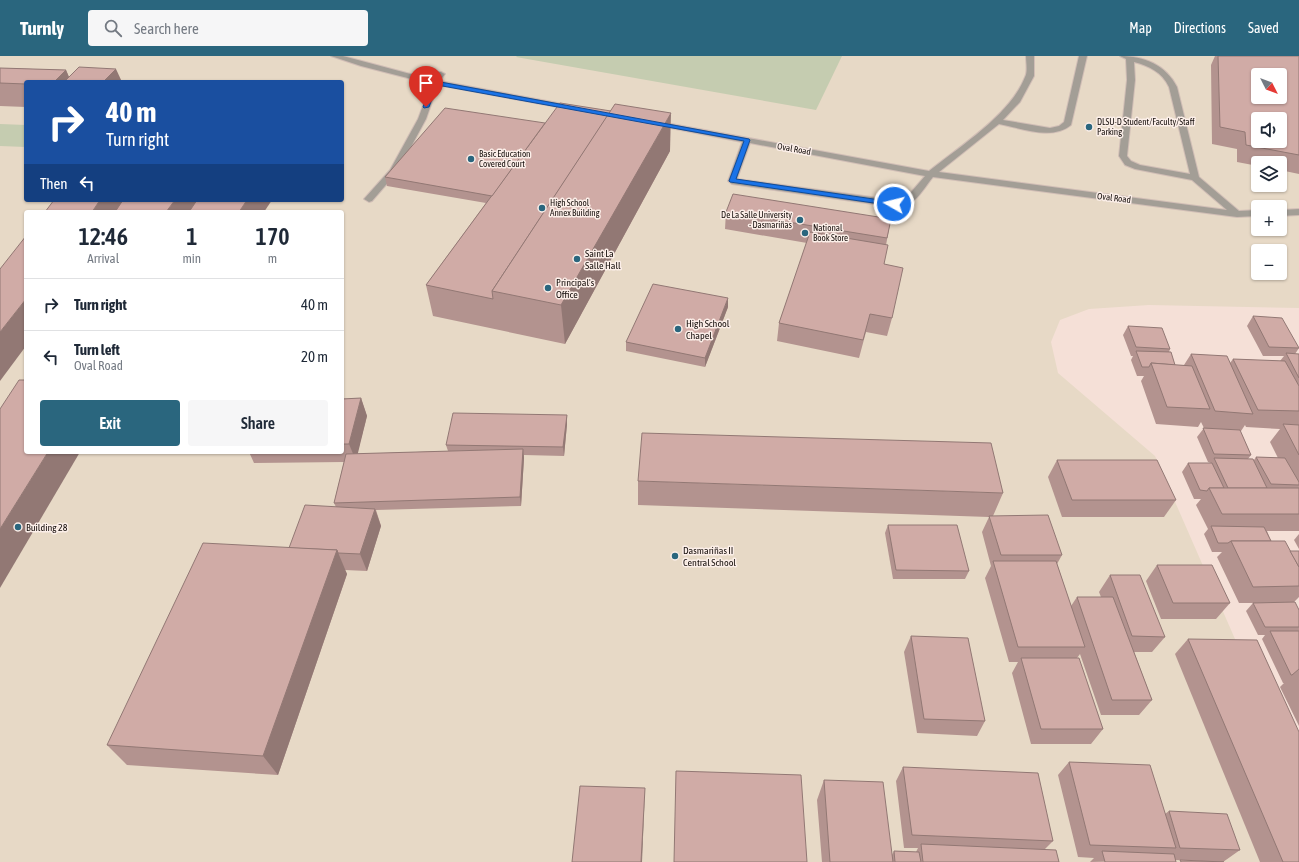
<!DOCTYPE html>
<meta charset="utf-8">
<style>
body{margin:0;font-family:"Asap Condensed",sans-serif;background:#f6f6f7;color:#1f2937;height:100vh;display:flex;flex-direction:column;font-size:15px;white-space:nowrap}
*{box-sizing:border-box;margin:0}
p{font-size:13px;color:#747a83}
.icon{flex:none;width:22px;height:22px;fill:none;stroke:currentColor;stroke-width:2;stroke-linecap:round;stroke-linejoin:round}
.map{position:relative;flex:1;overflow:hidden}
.drawer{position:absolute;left:24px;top:154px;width:320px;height:244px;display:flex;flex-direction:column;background:#fff;border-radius:4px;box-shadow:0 1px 3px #0004}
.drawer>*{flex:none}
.banner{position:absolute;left:24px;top:24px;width:320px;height:122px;border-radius:4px;box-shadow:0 1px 3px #0004;background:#1a4fa0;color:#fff;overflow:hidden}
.needle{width:26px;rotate:132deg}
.controls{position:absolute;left:1251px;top:12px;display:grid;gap:8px}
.controls a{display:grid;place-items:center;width:36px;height:36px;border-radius:4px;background:#fff;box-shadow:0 1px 3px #0004;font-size:20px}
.pin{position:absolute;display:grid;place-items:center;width:34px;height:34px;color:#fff;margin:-41px -17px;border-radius:50% 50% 50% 0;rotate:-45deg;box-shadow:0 0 4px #0007}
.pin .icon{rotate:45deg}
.me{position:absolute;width:44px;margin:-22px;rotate:278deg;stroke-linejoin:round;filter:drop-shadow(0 0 3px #0008)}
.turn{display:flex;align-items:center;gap:14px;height:84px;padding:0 16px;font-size:18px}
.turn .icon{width:52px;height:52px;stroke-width:2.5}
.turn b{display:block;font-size:28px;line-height:34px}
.then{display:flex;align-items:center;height:38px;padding:0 16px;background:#0003;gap:8px;font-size:15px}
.eta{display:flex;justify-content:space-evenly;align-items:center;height:68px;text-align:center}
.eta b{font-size:24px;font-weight:600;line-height:28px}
.primary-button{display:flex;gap:8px;margin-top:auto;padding:8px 16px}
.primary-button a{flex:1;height:46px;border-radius:4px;background:#2a667e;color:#fff;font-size:16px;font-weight:600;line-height:46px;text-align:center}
.primary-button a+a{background:#f6f6f7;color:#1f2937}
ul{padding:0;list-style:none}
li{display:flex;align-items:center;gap:12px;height:52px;padding:0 16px;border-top:1px solid #e0e1e3}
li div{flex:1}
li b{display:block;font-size:15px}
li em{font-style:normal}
header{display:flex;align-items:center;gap:24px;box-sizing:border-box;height:56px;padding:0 20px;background:#2a667e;color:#fff}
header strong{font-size:19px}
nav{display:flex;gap:22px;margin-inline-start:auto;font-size:14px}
.search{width:280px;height:36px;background:#f6f6f7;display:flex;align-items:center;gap:10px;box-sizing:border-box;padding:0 14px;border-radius:4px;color:#747a83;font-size:15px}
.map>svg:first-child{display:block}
</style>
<header>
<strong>Turnly</strong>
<div class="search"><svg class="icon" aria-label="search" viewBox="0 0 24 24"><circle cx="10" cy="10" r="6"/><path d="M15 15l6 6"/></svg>Search here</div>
<nav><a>Map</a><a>Directions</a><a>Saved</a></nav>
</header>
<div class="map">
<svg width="1299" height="806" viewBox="0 0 1299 806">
<rect width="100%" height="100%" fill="#f5e0d7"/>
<!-- education -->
<path fill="#e7d9c6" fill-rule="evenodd" d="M0 0H1299V252L1149 249 1089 253 1060 264 1051 286 1058 317 1155 400 1242 599 1299 806H0ZM1258 19H1280V41H1258ZM26 26H342V144H26ZM1258 63H1280V85H1258ZM1258 107H1280V129H1258ZM1258 151H1280V173H1258ZM26 156H342V396H26ZM1258 195H1280V217H1258Z"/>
<!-- green -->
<g fill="#c5ccb0">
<path d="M517 0H842L816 54 516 1Z"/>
<path d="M0 68 26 69V91L0 90Z"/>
</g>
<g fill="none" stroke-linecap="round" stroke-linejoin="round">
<!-- service casing -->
<g stroke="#d1beb6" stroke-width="2">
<g id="service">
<path d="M331 0H343L433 24 438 16H441L445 18 440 25 574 50 578 52 574 54 438 29 426 63 398 115 372 145 369 146 364 143 390 114 418 63 431 28 361 10Z"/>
<path d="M1026 0H1034V20L1020 46 1003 64 1050 72 1059 70 1064 66 1079 0H1087L1071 69C1052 85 1021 72 999 68L939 116 1227 154 1192 124 1135 113 1125 109 1119 100 1127 24 1126 3 1120 0C1144 0 1166 9 1177 31L1199 121 1239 155 1258 154V160L1237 161 933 121C921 136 915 151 894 151L732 128 728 125 742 86 655 69 651 67 655 65 929 115C960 90 1010 59 1025 21 1028 16 1026 6 1026 0ZM1134 6C1149 10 1162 16 1169 31L1190 118 1140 109 1131 105 1127 100 1135 24ZM750 87 925 120 906 142 901 145 737 123Z"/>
<path d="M1299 153V159L1280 160V154Z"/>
</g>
</g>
<!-- service -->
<use href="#service" fill="#a39e96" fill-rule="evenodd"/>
</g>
<!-- wall -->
<g fill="#b3938f" fill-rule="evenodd">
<path d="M1215 0H1299V118L1280 114V107H1258V110L1237 106V93L1212 88 1211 9Z"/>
<path d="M0 12 66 14 69 21 122 26H26V51L0 50Z"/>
<path d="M670 95 565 288 433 260 426 229 486 147 387 130 385 121Z"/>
<path d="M726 156 891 163 886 189 884 208 892 262 887 280 866 276 859 302 777 285 779 267 807 187 725 173Z"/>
<path d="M728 251 705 311 626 295V286Z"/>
<path d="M1253 260 1299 292 1295 298H1299V475H1267L1271 485 1290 495H1299V541L1294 546 1299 554V670L1280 631 1284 627H1283L1262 583 1265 579H1258L1246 555 1253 547H1239L1217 501 1222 496H1212L1204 478 1208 473 1196 449 1201 443H1194L1182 416 1188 407H1211L1208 406 1197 381 1204 372 1201 366 1198 371 1156 368 1141 325 1144 320H1137L1131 304 1133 300H1131L1123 279 1128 270 1170 293 1169 296 1175 309H1184L1191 298 1230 307 1233 303 1280 305 1284 300H1263L1247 270ZM1245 369 1246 371 1280 373 1270 386 1278 402 1256 401 1254 404 1248 403 1251 399 1240 375H1241Z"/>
<path d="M361 342 367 360 357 398 448 395 446 389 567 359V368L564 400 524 399V402L521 450 376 454 381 470 367 515 345 514 347 518 278 719 127 709 107 689 289 492 336 451 334 447 344 406 254 407 249 396H342V343Z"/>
<path d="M1057 404 1176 444 1164 461H1062L1048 421Z"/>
<path d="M638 425 1003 437 993 460 1062 499 1057 508 1071 550 1077 541H1101L1099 536 1110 519 1165 581 1152 596H1134L1152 644 1139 659H1101L1080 598 1077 602 1103 673 1091 688H1031L1012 617 1018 606H1009L985 522 991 510 982 476 989 461 638 449Z"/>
<path d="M888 469 969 515 965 523H893L885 477Z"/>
<path d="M1299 478V493L1294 484Z"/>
<path d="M1157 509 1230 547 1216 563H1161L1146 525Z"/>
<path d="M911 580 985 665 977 680 917 677 904 596Z"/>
<path d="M1188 583 1299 806H1260L1175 598Z"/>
<path d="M1069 706 1165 758 1169 755 1240 794 1223 806 1176 804 1090 806 1094 802 1078 801 1058 719Z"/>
<path d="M903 711 1053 785 1045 793 1059 806H822L817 744 824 724 892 799 894 795 916 796 918 792H904L896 725Z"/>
</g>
<!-- shaded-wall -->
<g fill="#927874">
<path d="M116 13 122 26H103Z"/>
<path d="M66 14 71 26H54Z"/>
<path d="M671 57 670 95 565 288 561 249Z"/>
<path d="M100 144H130L122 156H92Z"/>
<path d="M175 144H204L195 156H166Z"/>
<path d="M247 144H272L264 156H239Z"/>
<path d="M728 242V251L705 311V302Z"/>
<path d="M26 243V290L0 325V276Z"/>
<path d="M361 342 367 360 356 405 349 388Z"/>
<path d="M567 359V368L564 400 563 391Z"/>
<path d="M523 393 524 402 521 450 520 441Z"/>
<path d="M48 396H80L0 532V473Z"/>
<path d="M375 453 381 470 367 515 360 498Z"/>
<path d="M337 494 347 518 278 719 263 700Z"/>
<path d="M645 732 642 806H641Z"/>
</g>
<!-- building -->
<g fill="#d0aba6" stroke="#927874" fill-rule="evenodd">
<path d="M1218 0H1299V99L1246 89 1245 76 1220 71ZM1258 19H1280V41H1258ZM1258 63H1280V85H1258Z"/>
<path d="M79 11 116 13 103 26H64Z"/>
<path d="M0 12 66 14 54 26H26V28L0 27Z"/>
<path d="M560 47 611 55 492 235 493 243 426 229Z"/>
<path d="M615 48 671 57 561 249 492 235Z"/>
<path d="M445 52 545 67 492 140 385 121Z"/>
<path d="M733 138 891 163 887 182 726 156Z"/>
<path d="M54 144H100L92 156H45Z"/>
<path d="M123 144H175L166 156H115Z"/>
<path d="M197 144H247L239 156H189Z"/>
<path d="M810 176 888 189 884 208 903 212 892 262 870 258 863 284 779 267Z"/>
<path d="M26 180V243L0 276V213Z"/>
<path d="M653 228 728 242 705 302 626 286Z"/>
<path d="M1253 260 1282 262 1299 292 1269 291Z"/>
<path d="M1128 270 1162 272 1170 293 1136 291Z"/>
<path d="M1136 295 1171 296 1175 309 1151 307 1149 311H1142Z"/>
<path d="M1286 297 1299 298V322Z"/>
<path d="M1191 298 1227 300 1253 358 1215 355Z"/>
<path d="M1233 303 1285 305 1299 330V355L1258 354Z"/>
<path d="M1151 307 1192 310 1210 353 1167 351Z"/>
<path d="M19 324H26V396H48L0 473V353Z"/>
<path d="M361 342 349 388H342V343Z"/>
<path d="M453 357 567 359 563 391 446 389Z"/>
<path d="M1283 368 1299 369V399Z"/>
<path d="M1203 372 1240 374 1251 399 1214 398Z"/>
<path d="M642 377 991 387 1003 437 638 425Z"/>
<path d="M523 393 520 441 334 447 346 398Z"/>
<path d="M1256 401 1285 402 1299 426V429L1271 428Z"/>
<path d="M1214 402 1253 403 1267 432H1228Z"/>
<path d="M1057 404H1157L1176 444H1072Z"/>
<path d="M1188 407H1212L1224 432H1209L1207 435 1200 434Z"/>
<path d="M1209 432H1299V458H1222Z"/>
<path d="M305 449 375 453 360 498 338 497 337 494 289 492Z"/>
<path d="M1048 459 1062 499H1001L989 460Z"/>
<path d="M888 469H957L969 515 896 514Z"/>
<path d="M1211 470 1264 471 1271 485H1231L1228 487H1218Z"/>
<path d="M1231 485H1285L1299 511V530L1253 531Z"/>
<path d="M203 487 337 494 263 700 107 689Z"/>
<path d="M1290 495H1299V511Z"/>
<path d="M993 505H1056L1085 591H1018Z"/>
<path d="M1157 509H1212L1230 547H1173Z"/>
<path d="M1110 519H1140L1165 581 1132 580Z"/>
<path d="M1077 541H1113L1152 644H1112Z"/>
<path d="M1295 546 1299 554V571H1265L1253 547Z"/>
<path d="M1270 575H1299V613L1292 619H1291Z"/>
<path d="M911 580 968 582 985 665 924 663Z"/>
<path d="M1188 583 1257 584 1299 676V806H1283Z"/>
<path d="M1021 602H1079L1103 673H1041Z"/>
<path d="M1069 706 1150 709 1176 792 1090 789Z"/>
<path d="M903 711 1038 717 1053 785 912 779Z"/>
<path d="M676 715 801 719 807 806H674Z"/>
<path d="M824 724 883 726 893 806H830Z"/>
<path d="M580 730 645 732 641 806H572Z"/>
<path d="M1169 755 1227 758 1240 794 1180 792Z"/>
<path d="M921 788 1056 794 1059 806H923Z"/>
<path d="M894 795 919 796 921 806H895Z"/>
<path d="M1102 795 1174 798 1176 806H1105Z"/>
<path d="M1180 804 1224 806H1181Z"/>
</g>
<!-- route -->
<path fill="#1a73e8" stroke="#114b97" d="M435 25 749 83 750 84 736 123 894 146 898 148 894 150 730 126 729 125 744 85 437 29 429 51 424 52 423 51 432 27Z"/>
<!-- markers -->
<g fill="#2a667e" stroke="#fcefe9" stroke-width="1.5">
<circle cx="1089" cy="71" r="4"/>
<circle cx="471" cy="103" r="4"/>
<circle cx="542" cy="152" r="4"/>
<circle cx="800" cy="164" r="4"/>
<circle cx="805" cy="177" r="4"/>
<circle cx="577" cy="203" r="4"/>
<circle cx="548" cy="232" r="4"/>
<circle cx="678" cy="273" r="4"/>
<circle cx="18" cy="471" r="4"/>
<circle cx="675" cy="500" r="4"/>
</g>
<g text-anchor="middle" stroke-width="3" stroke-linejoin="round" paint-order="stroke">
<!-- far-poi labels -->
<g font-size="9" fill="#150e0b" stroke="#fcefe9" text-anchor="start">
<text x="1097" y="69">DLSU-D Student/Faculty/Staff<tspan x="1097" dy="10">Parking</tspan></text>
<text x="479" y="101">Basic Education<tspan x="479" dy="10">Covered Court</tspan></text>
<text x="550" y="150">High School<tspan x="550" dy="10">Annex Building</tspan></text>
<text x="792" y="162" text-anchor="end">De La Salle University<tspan x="792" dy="10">- Dasmariñas</tspan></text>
<text x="813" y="175">National<tspan x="813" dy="10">Book Store</tspan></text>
</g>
<!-- far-street labels -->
<g font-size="9" fill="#150e0b" stroke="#fcefe9">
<text transform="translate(794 93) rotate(10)" y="3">Oval Road</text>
<text transform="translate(1114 142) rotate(7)" y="3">Oval Road</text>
</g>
<!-- poi labels -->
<g font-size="10" fill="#150e0b" stroke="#fcefe9" text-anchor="start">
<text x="585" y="201">Saint La<tspan x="585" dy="12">Salle Hall</tspan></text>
<text x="556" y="230">Principal's<tspan x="556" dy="12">Office</tspan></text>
<text x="686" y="271">High School<tspan x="686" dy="12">Chapel</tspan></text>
<text x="26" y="475">Building 28</text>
<text x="683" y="498">Dasmariñas II<tspan x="683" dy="12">Central School</tspan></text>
</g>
</g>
</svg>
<div class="controls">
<a><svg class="needle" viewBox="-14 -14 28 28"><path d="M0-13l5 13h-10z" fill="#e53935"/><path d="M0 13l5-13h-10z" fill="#747a83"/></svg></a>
<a><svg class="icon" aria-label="sound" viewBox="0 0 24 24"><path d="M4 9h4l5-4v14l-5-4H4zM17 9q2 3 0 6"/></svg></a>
<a><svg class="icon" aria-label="layers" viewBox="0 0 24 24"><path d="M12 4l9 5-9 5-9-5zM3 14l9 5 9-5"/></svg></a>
<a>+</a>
<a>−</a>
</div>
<div class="pin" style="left:426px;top:51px;background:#d93025"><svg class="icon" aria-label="arrive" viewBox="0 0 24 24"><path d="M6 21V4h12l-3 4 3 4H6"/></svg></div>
<svg class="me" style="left:894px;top:148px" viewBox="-20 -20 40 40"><circle r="17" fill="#1a73e8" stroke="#fff" stroke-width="3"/><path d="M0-11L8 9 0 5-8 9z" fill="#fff"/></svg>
<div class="banner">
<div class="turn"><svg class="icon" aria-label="right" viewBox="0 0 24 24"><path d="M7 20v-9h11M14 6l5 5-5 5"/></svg><div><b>40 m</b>Turn right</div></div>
<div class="then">Then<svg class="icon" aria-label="left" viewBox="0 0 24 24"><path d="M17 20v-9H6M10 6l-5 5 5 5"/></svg></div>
</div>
<section class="drawer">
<div class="eta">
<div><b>12:46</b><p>Arrival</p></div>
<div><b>1</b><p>min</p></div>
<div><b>170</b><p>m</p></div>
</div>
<ul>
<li><svg class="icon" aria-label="right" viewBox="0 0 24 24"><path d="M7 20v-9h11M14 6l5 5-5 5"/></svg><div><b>Turn right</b></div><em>40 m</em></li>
<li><svg class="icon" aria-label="left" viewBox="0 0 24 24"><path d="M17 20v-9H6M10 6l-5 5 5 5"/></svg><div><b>Turn left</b><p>Oval Road</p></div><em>20 m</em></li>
</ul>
<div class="primary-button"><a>Exit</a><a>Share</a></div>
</section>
</div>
